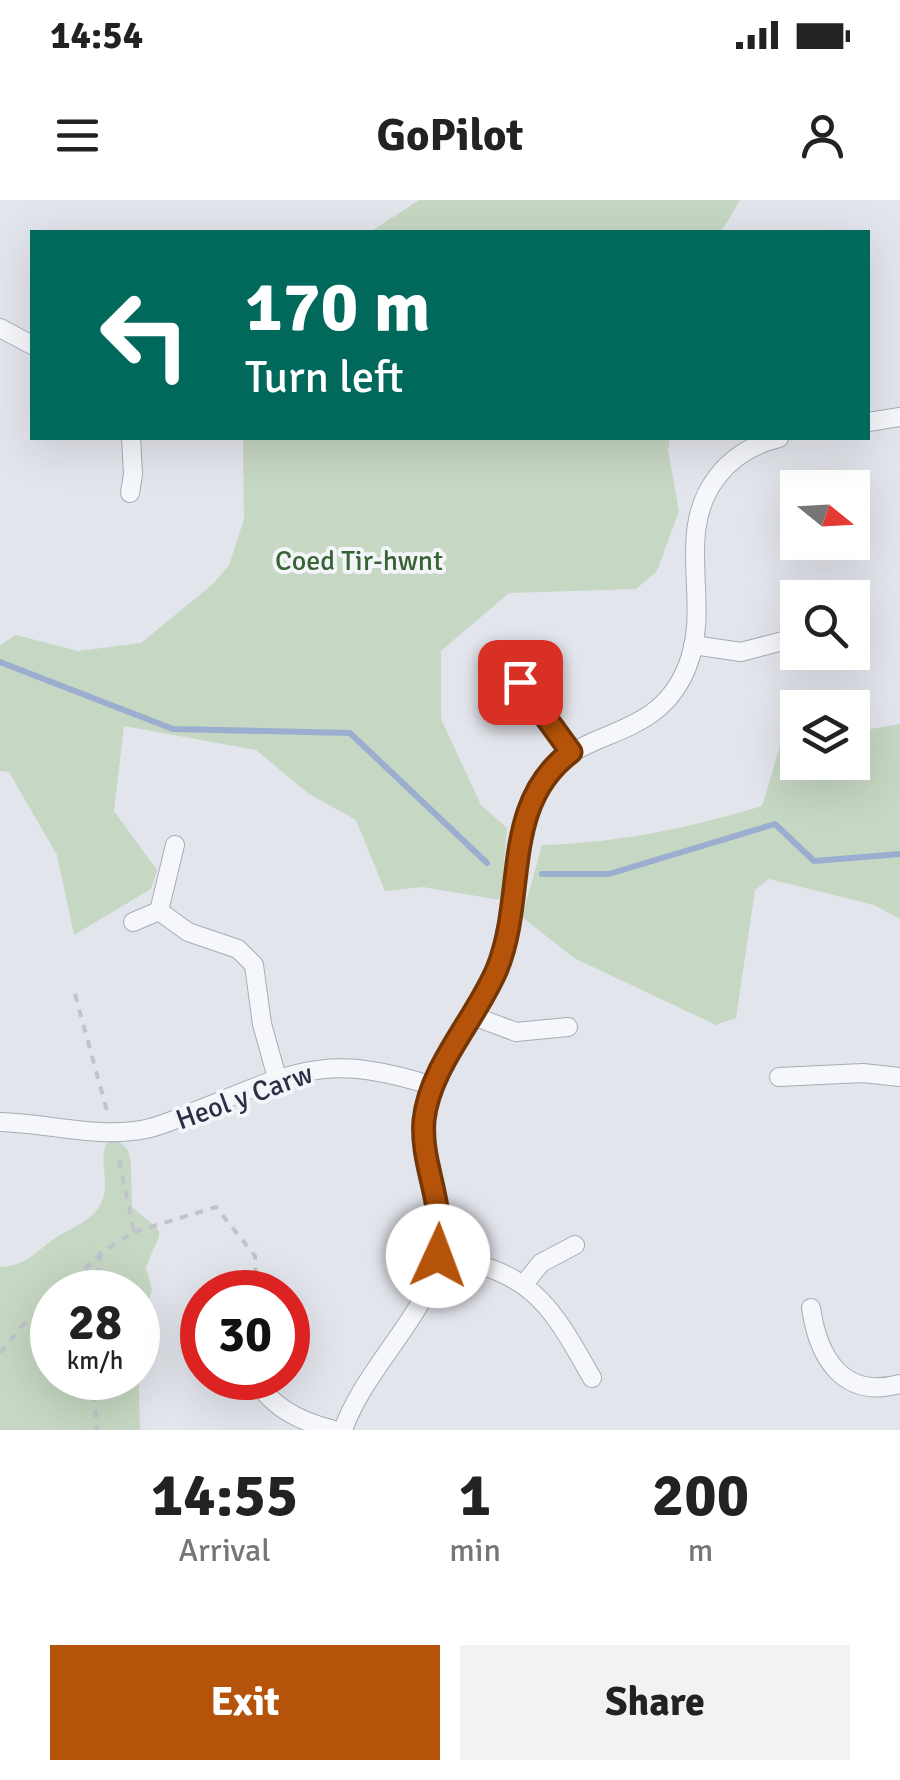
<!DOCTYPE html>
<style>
body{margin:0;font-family:Signika,sans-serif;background:#f2f2f2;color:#222;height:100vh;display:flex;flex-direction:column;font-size:38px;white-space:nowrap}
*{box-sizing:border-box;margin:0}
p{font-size:32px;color:#767676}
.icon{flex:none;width:55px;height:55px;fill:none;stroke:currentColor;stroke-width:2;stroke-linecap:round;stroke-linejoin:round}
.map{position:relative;height:1230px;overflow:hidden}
.panel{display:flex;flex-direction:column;background:#fff;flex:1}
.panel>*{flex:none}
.banner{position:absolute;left:30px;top:30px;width:840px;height:210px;border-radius:0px;box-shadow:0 10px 40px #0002;background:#00695c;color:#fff;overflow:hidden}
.needle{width:65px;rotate:108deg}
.tools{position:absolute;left:780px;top:270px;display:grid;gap:20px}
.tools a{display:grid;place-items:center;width:90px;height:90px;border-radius:0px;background:#fff;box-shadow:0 10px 40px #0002;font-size:50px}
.speed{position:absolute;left:30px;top:1070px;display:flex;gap:20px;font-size:50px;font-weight:700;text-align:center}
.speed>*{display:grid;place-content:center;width:130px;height:130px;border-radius:50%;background:#fff;box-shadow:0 10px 40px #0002;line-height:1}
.speed small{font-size:25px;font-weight:400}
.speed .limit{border:15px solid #d22;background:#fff;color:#111}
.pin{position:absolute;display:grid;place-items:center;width:85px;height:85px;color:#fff;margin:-42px;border-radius:20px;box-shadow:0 5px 15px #0006}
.me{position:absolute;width:110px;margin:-55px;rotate:2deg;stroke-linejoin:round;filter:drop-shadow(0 0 8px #0008)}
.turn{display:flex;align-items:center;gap:35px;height:210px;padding:0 50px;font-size:45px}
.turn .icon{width:130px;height:130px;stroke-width:2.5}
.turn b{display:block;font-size:70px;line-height:85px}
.eta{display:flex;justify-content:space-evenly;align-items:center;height:170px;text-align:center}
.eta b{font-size:60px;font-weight:800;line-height:70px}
.primary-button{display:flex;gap:20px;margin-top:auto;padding:20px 50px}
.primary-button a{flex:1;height:115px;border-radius:0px;background:#b45309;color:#fff;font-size:40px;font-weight:800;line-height:115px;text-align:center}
.primary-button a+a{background:#f2f2f2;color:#222}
.status{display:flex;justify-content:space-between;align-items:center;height:70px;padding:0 50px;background:#fff;direction:ltr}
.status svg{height:28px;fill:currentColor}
header{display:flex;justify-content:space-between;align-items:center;height:130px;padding:0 50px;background:#fff;font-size:45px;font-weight:800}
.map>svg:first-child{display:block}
</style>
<div class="status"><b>14:54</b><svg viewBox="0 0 49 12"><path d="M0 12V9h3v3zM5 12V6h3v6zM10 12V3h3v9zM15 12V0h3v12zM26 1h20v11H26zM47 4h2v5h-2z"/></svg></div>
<header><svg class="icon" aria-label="menu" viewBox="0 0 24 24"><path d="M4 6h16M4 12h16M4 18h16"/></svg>GoPilot<svg class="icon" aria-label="person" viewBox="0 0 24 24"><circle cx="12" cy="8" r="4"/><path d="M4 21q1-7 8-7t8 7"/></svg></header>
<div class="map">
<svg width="900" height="1230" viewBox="0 0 900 1230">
<rect width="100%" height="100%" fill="#e3e5ec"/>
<!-- green -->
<g fill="#c6d7c3" fill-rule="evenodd">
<path d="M419 0H740L721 32H370Z"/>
<path d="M243 238H670L668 250 679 311 657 371 636 389 509 393 441 451V519L481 605 507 628 501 700 423 687 385 691 356 620 309 594 256 550 124 526 114 611 157 670 151 689 74 735 57 655 9 572 0 571V445L16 435 78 451 141 443 213 384 229 365 244 319Z"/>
<path d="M900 524V719L874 705 769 679 755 690 736 818 716 825 574 758 522 717 542 645C618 643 689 628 762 606L781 543 797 540 798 562H852L853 532Z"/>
<path d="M108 941H119L128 950 131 964 132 1007C170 1040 162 1023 146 1068L152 1089 144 1116 146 1143 138 1156 140 1230H0V1067C30 1065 37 1049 60 1035 79 1024 99 1018 104 994 108 976 98 957 108 941ZM52 1092H138V1178H52Z"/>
</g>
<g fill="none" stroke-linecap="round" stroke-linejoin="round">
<!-- stream -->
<g stroke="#9baecf" stroke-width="6">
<path d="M0 462 173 529 350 533 487 663"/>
<path d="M542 674H609L775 624 814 661 900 654"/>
</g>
<!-- lane casing -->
<g stroke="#a7abb7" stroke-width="11">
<path id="lane" d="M520 482 571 552"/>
</g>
<!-- street casing -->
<g stroke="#a7abb7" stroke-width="20">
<g id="street">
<path d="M0 128 32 145"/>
<path d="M868 222 900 217"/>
<path d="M130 293 133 274 131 238"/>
<path d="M693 445 741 452 798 437"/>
<path d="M852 446 860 448"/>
<path d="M175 645 159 711 188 732 238 749 254 765 262 824 277 878"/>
<path d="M133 722 159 711"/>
<path d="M473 816 516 832 568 827"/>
<path d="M779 877 863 873 900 877"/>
<path d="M0 922C48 923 99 939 146 929 169 924 189 913 211 905 302 867 336 855 433 886"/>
<path d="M438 1056C530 1070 549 1101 592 1178"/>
<path d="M524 1084 541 1063 575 1045"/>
<path d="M811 1108C818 1156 842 1200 900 1184"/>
<path d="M256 1178C270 1208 302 1222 334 1230"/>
<path d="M343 1230C364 1170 422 1120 436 1066 451 1007 418 967 425 917 432 863 478 818 497 768 519 711 507 646 535 591 570 523 655 548 687 467 713 403 673 335 717 277 733 256 754 244 779 238"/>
</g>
</g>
<!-- path -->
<g stroke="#c1c3cb" stroke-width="4" stroke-dasharray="8 8" stroke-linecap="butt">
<path d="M75 794 107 911"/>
<path d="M134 1032 216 1007 255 1056 256 1092"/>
<path d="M62 1092 101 1053 134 1032 118 954"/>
<path d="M95 1092 101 1053"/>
<path d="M0 1153 22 1126 52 1101"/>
<path d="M93 1178 97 1230"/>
</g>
<!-- lane -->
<use href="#lane" stroke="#f6f7fa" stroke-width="9"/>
<!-- street -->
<use href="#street" stroke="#f6f7fa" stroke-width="18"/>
</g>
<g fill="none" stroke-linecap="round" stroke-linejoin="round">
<!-- route casing -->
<g stroke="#753606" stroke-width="25">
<path id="route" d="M438 1056C446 1003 420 965 424 920 430 866 476 819 497 769 527 695 500 605 571 552L520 482"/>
</g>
<!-- route -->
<use href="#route" stroke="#b45309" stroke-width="18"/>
</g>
<g text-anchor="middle" stroke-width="8" stroke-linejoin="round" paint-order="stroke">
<!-- park labels -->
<g font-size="28" fill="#386434" stroke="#f3f5f9">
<text x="359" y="370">Coed Tir-hwnt</text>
</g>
<!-- street labels -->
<g font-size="28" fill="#293046" stroke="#f3f5f9">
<text transform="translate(244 896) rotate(-20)" y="10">Heol y Carw</text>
</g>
</g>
</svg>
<div class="tools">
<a><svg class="needle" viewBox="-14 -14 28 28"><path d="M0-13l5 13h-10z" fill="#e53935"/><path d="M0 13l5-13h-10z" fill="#767676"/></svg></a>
<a><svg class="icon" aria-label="search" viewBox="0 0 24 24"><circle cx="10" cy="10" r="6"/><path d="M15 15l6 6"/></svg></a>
<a><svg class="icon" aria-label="layers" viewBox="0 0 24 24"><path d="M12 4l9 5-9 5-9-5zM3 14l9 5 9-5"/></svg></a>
</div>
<div class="speed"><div>28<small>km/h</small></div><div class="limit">30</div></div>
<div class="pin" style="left:520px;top:482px;background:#d93025"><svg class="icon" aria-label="arrive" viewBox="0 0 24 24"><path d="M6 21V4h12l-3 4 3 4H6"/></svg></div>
<svg class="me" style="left:438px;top:1056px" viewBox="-20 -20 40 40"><circle r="19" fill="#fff"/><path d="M0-13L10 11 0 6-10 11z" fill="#b45309"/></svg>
<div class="banner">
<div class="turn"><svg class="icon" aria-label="left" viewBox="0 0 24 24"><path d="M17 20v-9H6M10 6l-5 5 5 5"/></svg><div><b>170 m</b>Turn left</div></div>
</div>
</div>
<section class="panel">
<div class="eta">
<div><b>14:55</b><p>Arrival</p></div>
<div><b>1</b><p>min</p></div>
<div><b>200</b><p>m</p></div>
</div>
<div class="primary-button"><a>Exit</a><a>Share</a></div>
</section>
